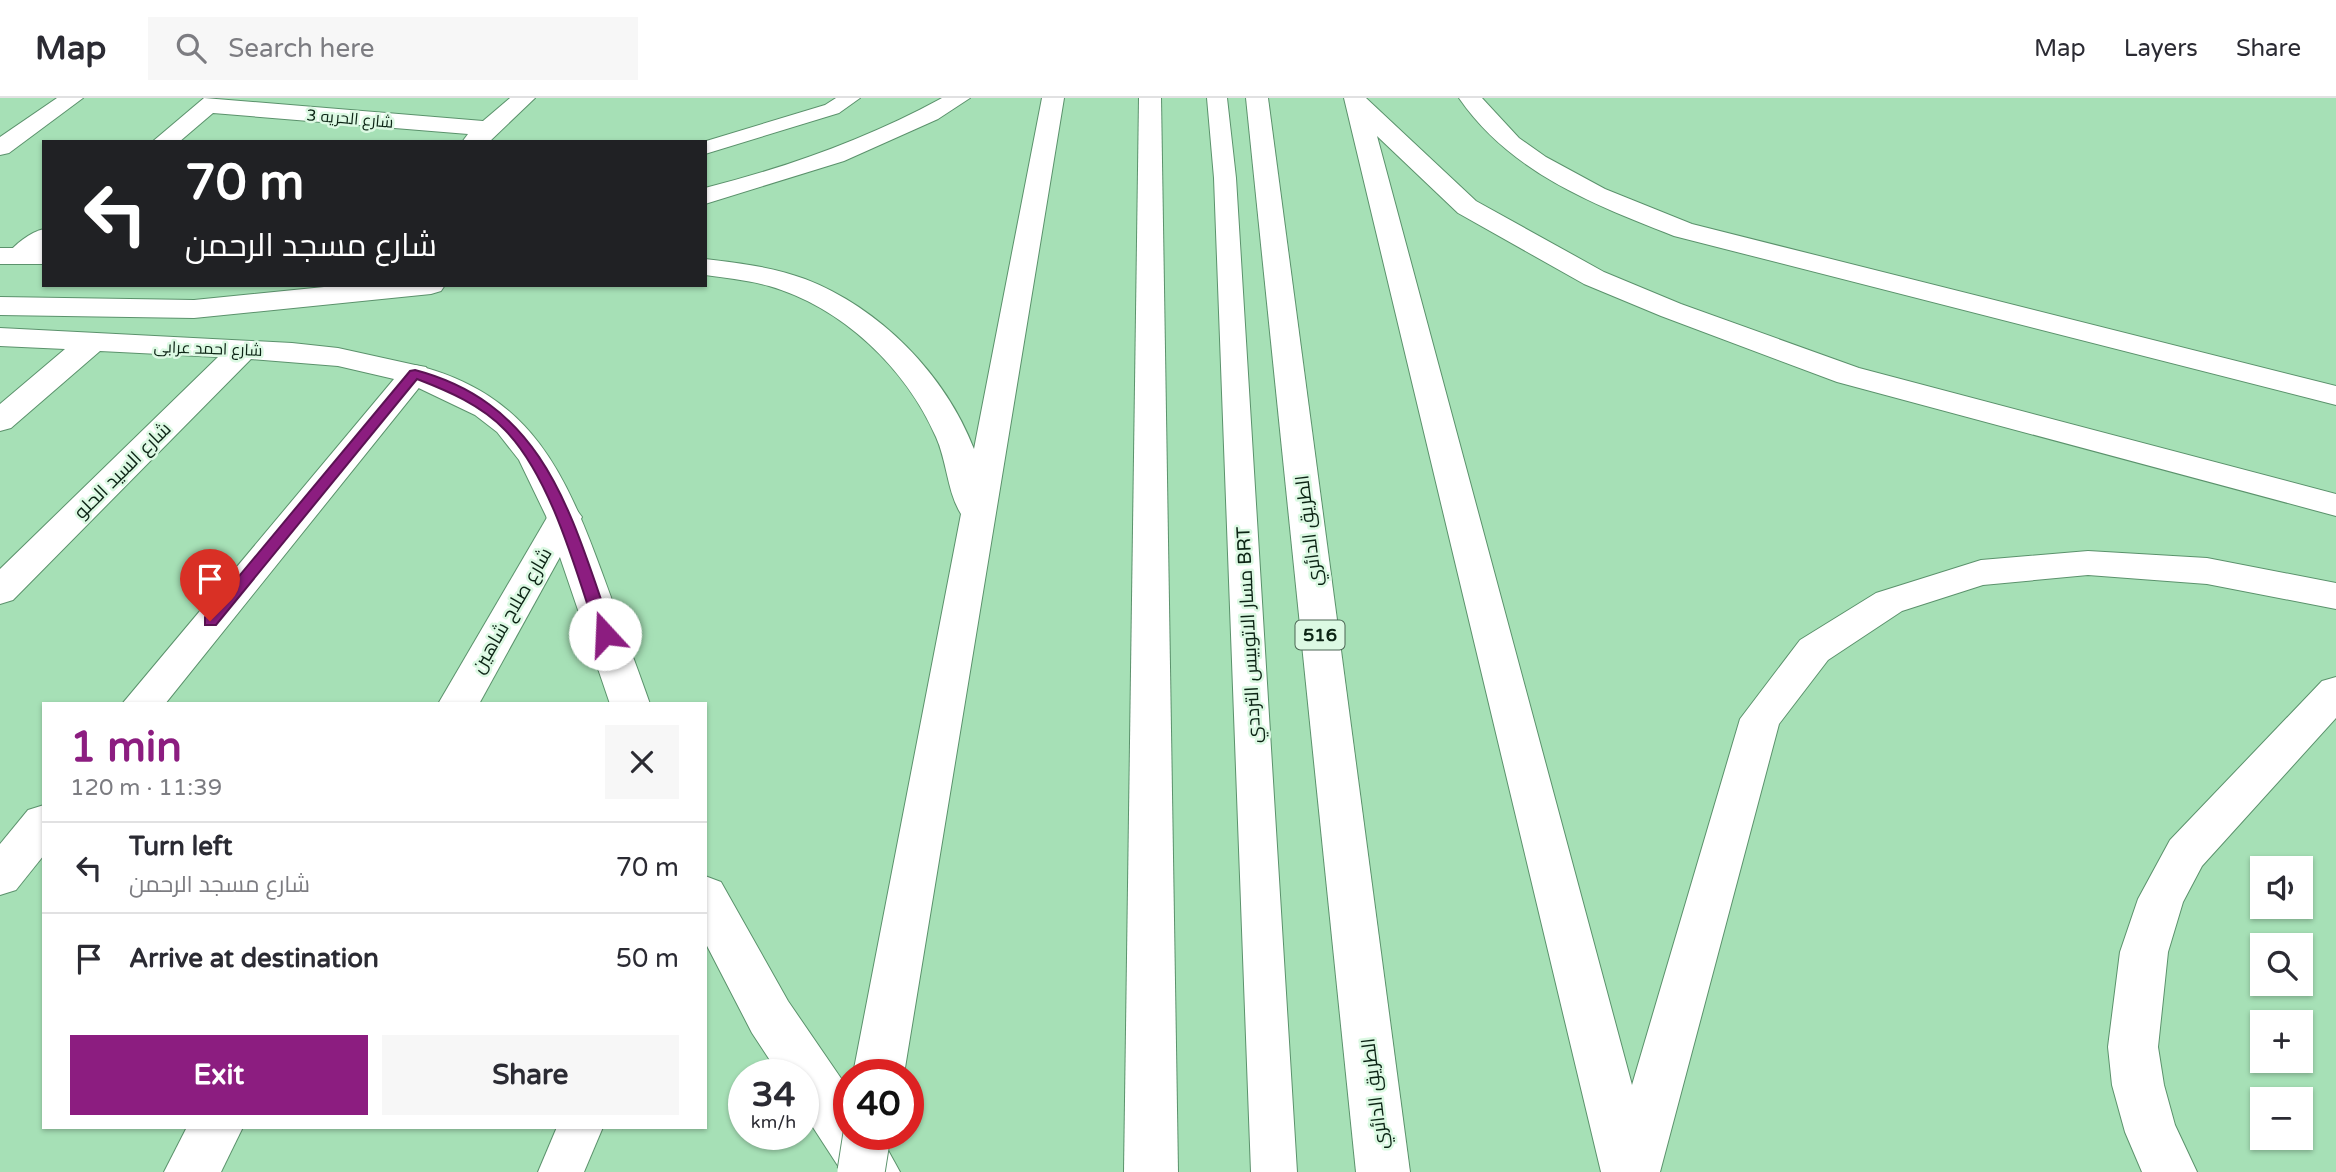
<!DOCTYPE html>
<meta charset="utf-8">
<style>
body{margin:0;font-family:"Varela Round",Cairo,sans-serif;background:#f7f7f7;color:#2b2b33;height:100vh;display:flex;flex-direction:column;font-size:26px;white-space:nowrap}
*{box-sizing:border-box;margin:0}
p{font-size:23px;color:#7c7c81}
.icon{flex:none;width:38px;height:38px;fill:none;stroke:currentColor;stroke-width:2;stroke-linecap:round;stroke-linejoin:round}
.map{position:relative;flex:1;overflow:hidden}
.side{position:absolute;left:42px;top:604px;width:665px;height:427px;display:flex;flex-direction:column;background:#fff;border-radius:0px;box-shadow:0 2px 5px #0004}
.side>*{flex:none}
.top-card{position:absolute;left:42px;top:42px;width:665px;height:147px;border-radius:0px;box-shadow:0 2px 5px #0004;background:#202124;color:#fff;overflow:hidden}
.tools{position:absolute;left:2250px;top:758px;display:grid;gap:14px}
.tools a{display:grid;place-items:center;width:63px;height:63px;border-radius:0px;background:#fff;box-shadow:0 2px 5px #0004;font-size:35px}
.speed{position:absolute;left:728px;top:961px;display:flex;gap:14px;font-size:35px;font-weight:700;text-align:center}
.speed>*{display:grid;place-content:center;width:91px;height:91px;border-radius:50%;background:#fff;box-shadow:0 2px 5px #0004;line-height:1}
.speed small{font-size:18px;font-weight:400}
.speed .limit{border:10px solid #d22;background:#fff;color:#111}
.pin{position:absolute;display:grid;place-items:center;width:60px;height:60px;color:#fff;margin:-72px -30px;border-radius:50% 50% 50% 0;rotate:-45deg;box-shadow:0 0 7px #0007}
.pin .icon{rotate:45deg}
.me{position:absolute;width:77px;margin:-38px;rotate:340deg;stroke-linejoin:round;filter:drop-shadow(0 0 5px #0008)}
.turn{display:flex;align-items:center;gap:24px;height:147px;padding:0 28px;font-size:32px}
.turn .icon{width:91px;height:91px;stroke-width:2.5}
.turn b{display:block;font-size:49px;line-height:60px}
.round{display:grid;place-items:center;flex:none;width:74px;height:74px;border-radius:0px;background:#f7f7f7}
.head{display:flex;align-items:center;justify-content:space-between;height:119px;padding:0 28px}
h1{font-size:42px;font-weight:700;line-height:52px;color:#8c1d80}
.primary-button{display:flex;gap:14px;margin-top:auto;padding:14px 28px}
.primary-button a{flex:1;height:80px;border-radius:0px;background:#8c1d80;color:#fff;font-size:28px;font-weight:700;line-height:80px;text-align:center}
.primary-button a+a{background:#f7f7f7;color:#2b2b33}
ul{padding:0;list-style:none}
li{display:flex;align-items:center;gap:21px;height:91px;padding:0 28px;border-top:2px solid #e1e1e2}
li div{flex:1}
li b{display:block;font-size:26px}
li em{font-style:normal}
header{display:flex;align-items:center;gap:42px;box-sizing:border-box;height:98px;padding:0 35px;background:#fff;border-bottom:2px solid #e1e1e2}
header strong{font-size:33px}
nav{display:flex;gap:38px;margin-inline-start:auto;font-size:24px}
.search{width:490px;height:63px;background:#f7f7f7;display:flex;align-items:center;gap:18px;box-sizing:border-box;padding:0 24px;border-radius:0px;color:#7c7c81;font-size:26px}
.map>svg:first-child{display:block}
</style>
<header>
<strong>Map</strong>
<div class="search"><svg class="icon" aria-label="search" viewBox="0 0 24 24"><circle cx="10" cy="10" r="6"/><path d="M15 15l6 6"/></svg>Search here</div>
<nav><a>Map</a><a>Layers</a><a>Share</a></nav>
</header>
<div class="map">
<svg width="2336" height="1074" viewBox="0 0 2336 1074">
<rect width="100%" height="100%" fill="#a6e0b6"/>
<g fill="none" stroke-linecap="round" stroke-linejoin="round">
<!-- lane casing -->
<g stroke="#5b926c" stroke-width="2">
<g id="lane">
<path d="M836 0H860L839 15 705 56 703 44 825 7Z"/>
<path d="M1207 0H1227L1236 80 1297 1074H1251L1214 80Z"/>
<path d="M557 1029H603L584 1074H538Z"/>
</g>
</g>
<!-- street casing -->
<g stroke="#5b926c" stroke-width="2">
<g id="street">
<path d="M57 0H83L9 55 0 57V39Z"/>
<path d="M204 0 483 23 510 0H535L489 44H462L468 36 213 15 179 44H152Z"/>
<path d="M1459 0H1482L1519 40 1546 59 1605 91 1692 126 2336 288V307L1674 138C1592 106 1510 74 1459 0Z"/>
<path d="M44 131V153L29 165H9L5 159C14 147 30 134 44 131Z"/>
<path d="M0 230 292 245 338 250 415 267 426 269 430 276 165 606H122L394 281 338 268 251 261 13 502 0 506V471L218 259 100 253 11 330 0 333V306L65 251 0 248Z"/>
<path d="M564 408 576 411 582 419 479 606H438L552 411Z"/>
<path d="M2336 579V620L2202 768 2183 804 2168 854 2158 949 2164 987 2175 1027 2197 1074H2142L2125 1034 2112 987 2108 949 2120 854 2138 801 2170 742 2322 583Z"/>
<path d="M44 707V757L16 792 0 797V746L28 712Z"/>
<path d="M187 1029H243L221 1074H164Z"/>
</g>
</g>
<!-- secondary casing -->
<g stroke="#5b926c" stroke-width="2">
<g id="secondary">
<rect x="0" y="150" width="44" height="16"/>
<path d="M415 267C532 296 566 376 604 480 619 522 635 563 650 606H610L546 418 519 362 497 334 475 317 404 283 400 276 404 269Z"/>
<path d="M705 778 721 784 788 903 849 992V1036H879L900 1074H842L803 1014V976H779L752 935 705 844Z"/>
</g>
</g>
<!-- highway casing -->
<g stroke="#5b926c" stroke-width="2">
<g id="highway">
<path d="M942 0H970L938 21 844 63 705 106V90C788 69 867 41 942 0Z"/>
<path d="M1042 0H1064L904 976H853L961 416C947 394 947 363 936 339 906 270 842 209 769 188 748 182 726 180 705 177V161C739 165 773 169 805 181 880 210 945 276 974 351Z"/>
<path d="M1139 0H1161L1178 1074H1124Z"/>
<path d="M1246 0H1268L1410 1074H1356Z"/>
<path d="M1344 0H1366L1476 103 1604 174 1681 206 1859 270 2336 396V418L1837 284 1661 218 1584 186 1458 115 1377 38 1632 987 1740 621 1800 542 1876 495 1981 462 2088 453 2207 460 2336 485V511L2207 486 2088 477 1983 487 1902 513 1828 562 1779 626 1660 1074H1601Z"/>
<path d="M344 187H445L441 193 431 196 194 220 0 217V199L194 202Z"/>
</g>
</g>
<!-- lane -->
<use href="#lane" fill="#fff" fill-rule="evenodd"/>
<!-- street -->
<use href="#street" fill="#fff" fill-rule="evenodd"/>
<!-- secondary -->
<use href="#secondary" fill="#fff" fill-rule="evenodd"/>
<!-- highway -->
<use href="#highway" fill="#fff" fill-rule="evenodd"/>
<!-- highway-bridge casing -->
<g stroke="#5b926c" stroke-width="49" stroke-linecap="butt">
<path id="highway-bridge" d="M861 1074 867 1036"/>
</g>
<!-- highway-bridge -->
<use href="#highway-bridge" stroke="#fff" stroke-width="47"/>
</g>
<!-- route -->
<path fill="#8c1d80" stroke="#5b1353" stroke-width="2" d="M415 272C548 307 572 421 613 536L611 540 605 541 597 536C576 473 551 379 505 332 481 307 448 293 417 281L216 527H205V519L410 273Z"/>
<g text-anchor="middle" stroke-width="5" stroke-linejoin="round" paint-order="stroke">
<!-- far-street labels -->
<g font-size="16" fill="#0c2415" stroke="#dcf9e3">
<text transform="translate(350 20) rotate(5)" y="6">شارع الحريه 3</text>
<text transform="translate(208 250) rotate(2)" y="6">شارع احمد عرابى</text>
</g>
<!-- shield labels -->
<rect fill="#dcf9e3" stroke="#4a6453" stroke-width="2" x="1295.5" y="522.5" width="49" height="29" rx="5"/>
<g font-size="18" font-weight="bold" fill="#0c2415">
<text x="1320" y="543">516</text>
</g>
<!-- street labels -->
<g font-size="19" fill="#0c2415" stroke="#dcf9e3">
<text transform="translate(122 372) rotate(-45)" y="7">شارع السيد الحلو</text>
<text transform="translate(1308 433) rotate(-97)" y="7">الطريق الدائري</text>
<text transform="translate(511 512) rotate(-60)" y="7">شارع صلاح شاهين</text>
<text transform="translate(1248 537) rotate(-93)" y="7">مسار الاتوبيس الترددي BRT</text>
<text transform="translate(1374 996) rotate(-97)" y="7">الطريق الدائري</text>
</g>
</g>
</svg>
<div class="tools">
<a><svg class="icon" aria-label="sound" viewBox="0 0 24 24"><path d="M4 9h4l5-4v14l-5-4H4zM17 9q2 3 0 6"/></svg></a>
<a><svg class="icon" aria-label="search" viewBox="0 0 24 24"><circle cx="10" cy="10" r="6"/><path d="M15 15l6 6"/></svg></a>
<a>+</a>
<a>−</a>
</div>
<div class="speed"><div>34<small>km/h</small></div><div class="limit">40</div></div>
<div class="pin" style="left:210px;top:523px;background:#d93025"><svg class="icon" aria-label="arrive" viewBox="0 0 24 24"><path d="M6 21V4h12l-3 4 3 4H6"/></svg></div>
<svg class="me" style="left:605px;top:536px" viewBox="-20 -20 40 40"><circle r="19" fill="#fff"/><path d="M0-13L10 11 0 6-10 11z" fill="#8c1d80"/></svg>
<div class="top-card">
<div class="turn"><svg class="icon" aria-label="left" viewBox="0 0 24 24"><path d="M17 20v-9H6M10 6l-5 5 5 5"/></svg><div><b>70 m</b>شارع مسجد الرحمن</div></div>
</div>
<section class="side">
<div class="head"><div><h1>1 min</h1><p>120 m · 11:39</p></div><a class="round"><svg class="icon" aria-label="close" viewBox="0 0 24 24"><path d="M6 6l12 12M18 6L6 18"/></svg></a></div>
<ul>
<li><svg class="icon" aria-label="left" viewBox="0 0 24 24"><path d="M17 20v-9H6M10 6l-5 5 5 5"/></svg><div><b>Turn left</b><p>شارع مسجد الرحمن</p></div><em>70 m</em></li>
<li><svg class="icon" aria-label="arrive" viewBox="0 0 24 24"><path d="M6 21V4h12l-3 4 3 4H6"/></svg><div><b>Arrive at destination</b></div><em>50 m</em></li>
</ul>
<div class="primary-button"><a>Exit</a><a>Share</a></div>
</section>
</div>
